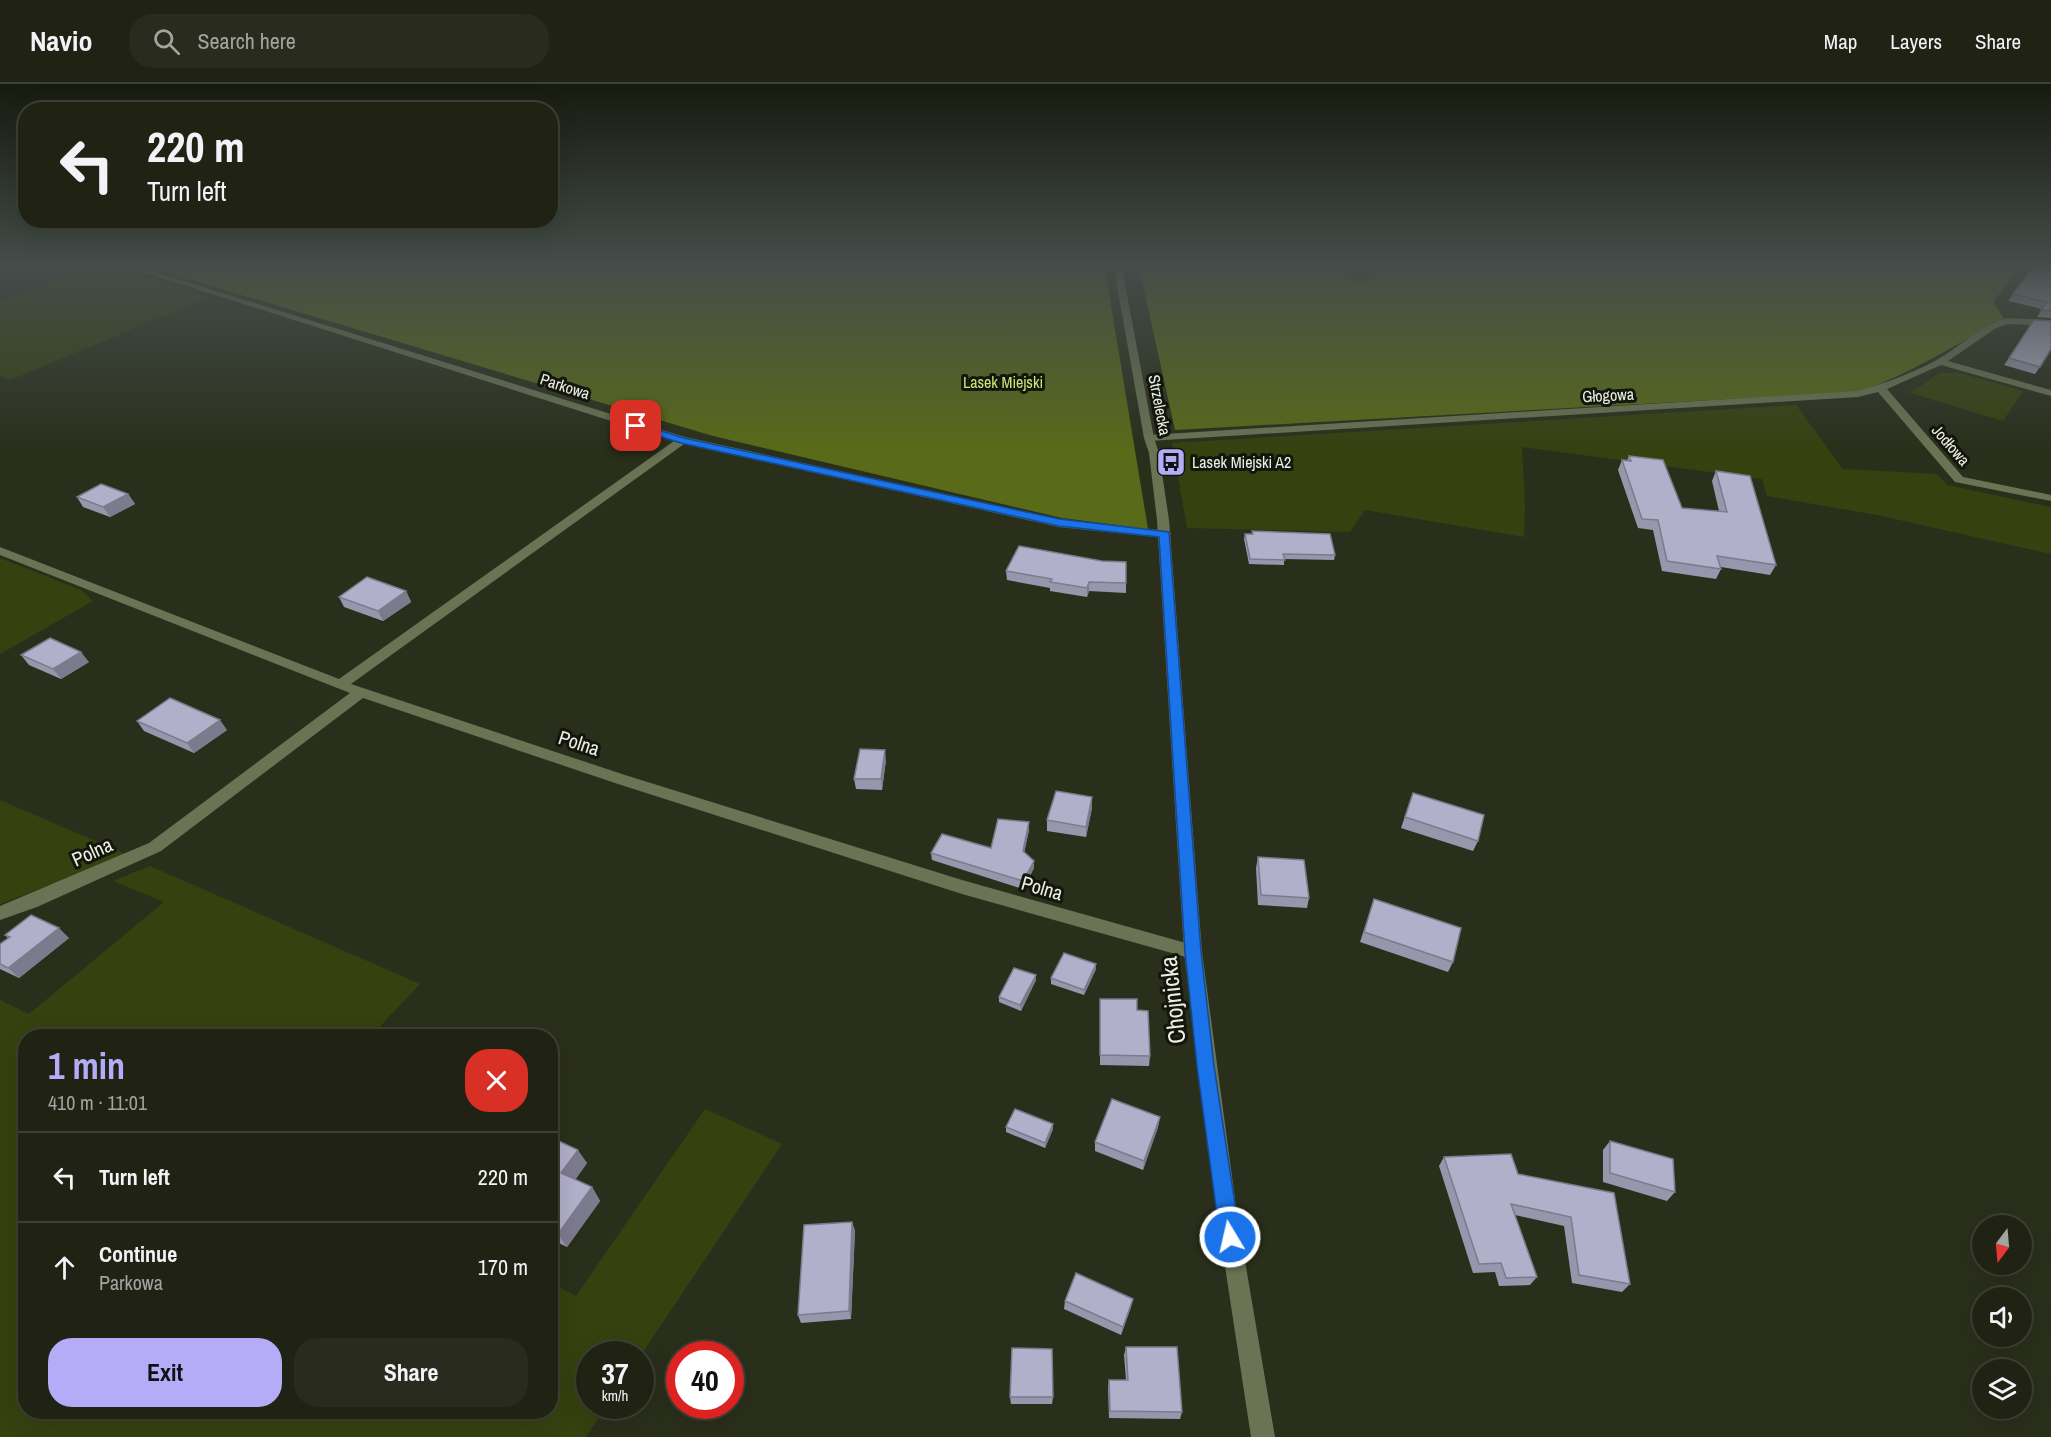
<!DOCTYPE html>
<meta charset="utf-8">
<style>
body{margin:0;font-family:"Archivo Narrow",sans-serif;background:#282b1d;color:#f1f3f6;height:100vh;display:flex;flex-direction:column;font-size:22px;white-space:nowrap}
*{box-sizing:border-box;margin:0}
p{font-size:20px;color:#a2a4a0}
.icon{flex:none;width:33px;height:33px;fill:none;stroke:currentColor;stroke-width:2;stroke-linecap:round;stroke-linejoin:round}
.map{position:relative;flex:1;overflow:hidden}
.details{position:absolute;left:18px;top:945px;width:540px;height:390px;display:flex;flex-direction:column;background:#202314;border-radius:24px;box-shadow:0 6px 24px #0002,0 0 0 2px #3d4034}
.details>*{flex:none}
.banner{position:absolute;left:18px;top:18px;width:540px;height:126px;border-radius:24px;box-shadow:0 6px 24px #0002,0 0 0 2px #3d4034;background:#202314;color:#f1f3f6;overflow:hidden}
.needle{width:39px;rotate:196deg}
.buttons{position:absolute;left:1972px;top:1131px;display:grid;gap:12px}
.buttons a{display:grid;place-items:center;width:60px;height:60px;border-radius:50%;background:#202314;box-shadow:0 6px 24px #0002,0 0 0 2px #3d4034;font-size:30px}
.speed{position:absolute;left:576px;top:1257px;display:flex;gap:12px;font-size:30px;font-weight:700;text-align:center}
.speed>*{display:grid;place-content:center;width:78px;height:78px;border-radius:50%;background:#202314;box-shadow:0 6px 24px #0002,0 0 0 2px #3d4034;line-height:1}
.speed small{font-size:15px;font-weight:400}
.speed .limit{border:9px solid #d22;background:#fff;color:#111}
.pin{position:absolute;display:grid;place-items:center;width:51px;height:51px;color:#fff;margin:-26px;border-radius:12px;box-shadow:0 3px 9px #0006}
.me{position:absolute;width:66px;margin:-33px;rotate:351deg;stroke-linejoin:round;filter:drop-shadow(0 0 4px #0008)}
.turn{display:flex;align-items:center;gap:21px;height:126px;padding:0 30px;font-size:27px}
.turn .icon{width:78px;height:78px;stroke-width:2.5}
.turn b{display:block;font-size:42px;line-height:51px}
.round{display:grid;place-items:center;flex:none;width:63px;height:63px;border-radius:24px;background:#282b1d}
.summary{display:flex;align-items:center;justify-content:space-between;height:102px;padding:0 30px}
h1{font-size:36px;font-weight:800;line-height:45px;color:#b5acf8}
.button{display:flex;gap:12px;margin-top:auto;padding:12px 30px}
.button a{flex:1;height:69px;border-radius:24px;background:#b5acf8;color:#111;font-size:24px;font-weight:800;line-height:69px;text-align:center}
.button a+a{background:#282b1d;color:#f1f3f6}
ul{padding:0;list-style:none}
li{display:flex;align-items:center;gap:18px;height:90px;padding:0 30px;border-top:2px solid #3d4034}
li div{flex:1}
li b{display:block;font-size:22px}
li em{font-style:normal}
header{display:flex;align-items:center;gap:36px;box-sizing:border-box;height:84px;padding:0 30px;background:#202314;border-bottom:2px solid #3d4034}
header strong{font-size:28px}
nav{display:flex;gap:33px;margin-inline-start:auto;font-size:21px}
.search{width:420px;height:54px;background:#282b1d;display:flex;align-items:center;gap:15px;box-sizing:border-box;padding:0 21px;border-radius:24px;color:#a2a4a0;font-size:22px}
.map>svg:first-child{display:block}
</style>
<header>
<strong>Navio</strong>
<div class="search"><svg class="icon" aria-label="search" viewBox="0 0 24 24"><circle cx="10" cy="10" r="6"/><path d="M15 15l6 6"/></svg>Search here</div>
<nav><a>Map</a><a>Layers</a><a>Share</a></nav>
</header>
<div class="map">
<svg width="2051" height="1353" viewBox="0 0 2051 1353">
<rect width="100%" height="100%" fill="#2a2f1b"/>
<!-- green -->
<g fill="#364110">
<path d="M100 179 208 214 10 296 0 292V218Z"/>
<path d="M1314 179H1385C1377 195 1364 201 1346 195L1340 184Z"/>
<path d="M1940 289H1959L2023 307 2003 337 1910 309Z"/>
<path d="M1796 321 1843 385 1937 390 1947 401 2051 423V470L1877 431 1767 412 1762 395 1522 363 1525 422 1524 453 1365 426 1350 448 1187 444 1172 359Z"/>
<path d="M0 474 81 506 93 517 0 570Z"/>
<path d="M0 716 128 771 0 820Z"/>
<path d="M150 782 420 900 371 952H26V1328H550L551 1199 576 1212 705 1025 782 1060 641 1271 590 1270V1322H607L586 1353H0V916L29 930 164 818 113 797Z"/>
</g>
<!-- forest -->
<g fill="#596a18">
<path d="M135 179H1104L1148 445 1062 434 713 352Z"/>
<path d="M1138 179H1314L1340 184 1346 195C1364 201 1377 195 1385 179H1980L2017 187 1993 218 2004 235C1956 260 1909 291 1858 308L1175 346Z"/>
</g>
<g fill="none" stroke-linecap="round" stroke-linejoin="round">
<!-- minor -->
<g fill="#6a7354" fill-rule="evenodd">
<path d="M115 179H126L685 353 1059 435 1169 447 1171 450 1165 454 1059 443 684 360 351 600 625 691 962 796 1193 861 1199 863 1202 868 1199 873 1193 875 962 810 615 699 363 614 161 767 37 823 0 836V822L149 759 350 609 0 471V463L339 595 674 357Z"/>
<path d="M2007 234 2051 236V242L2008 240 1996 244 1948 277 2051 306V312L1941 281 1887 305 1963 393 2051 411V417L1955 398 1878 308 1858 313 1149 357 1144 354 1149 351 1858 307C1885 299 1910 290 1935 277 1960 263 1980 242 2007 234Z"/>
</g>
<!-- tertiary -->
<path fill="#6a7354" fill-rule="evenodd" d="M1113 179H1121L1154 354 1159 369 1169 436 1202 868 1237 1130 1275 1353H1251L1217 1130 1184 868 1157 436 1149 369 1144 354Z"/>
</g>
<!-- wall -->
<g fill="#9896ad">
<path d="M2051 179V234L2037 233 2042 225 2008 217 2013 210Z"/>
<path d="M2009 274 2040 283 2035 290 2004 281Z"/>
<path d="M1629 372 1682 424 1719 427 1712 397 1716 387 1776 481 1770 491 1721 483V485L1716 495 1662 487 1653 446 1638 444 1618 386 1622 376 1627 377Z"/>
<path d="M128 410 135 420 110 433 83 423 77 413Z"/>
<path d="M1252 447 1335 471 1334 476 1284 475V481L1249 480 1244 455 1245 450H1252Z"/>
<path d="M1006 487 1126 499V509L1089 507 1087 513 1050 507V504L1007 496Z"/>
<path d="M406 507 411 518 383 537 344 523 339 513Z"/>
<path d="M21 571 89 578 61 595 29 581Z"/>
<path d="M137 637 227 646 194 669 144 647Z"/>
<path d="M886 676 882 706 856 705 854 695Z"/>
<path d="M1413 709 1478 757 1473 767 1401 744Z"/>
<path d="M1092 713V724L1086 753 1047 747V736Z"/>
<path d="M1029 738V746L1024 768 1034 777V784L1023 805 932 776 931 769 991 764Z"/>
<path d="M1258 773 1309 814 1307 824 1258 821 1256 784Z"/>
<path d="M1374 815 1453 878 1448 888 1360 858Z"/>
<path d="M5 851 69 854 19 894 0 885V860L8 854Z"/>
<path d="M1096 880V885L1084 911 1051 900V894Z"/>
<path d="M1036 891V896L1021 927 999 918V913Z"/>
<path d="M1100 915 1137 926 1150 972 1149 982 1100 981Z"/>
<path d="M1160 1033 1158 1043 1143 1086 1095 1067V1058Z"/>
<path d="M1053 1040V1045L1045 1064 1006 1048V1043Z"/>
<path d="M550 1053 587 1079 575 1096 592 1103 600 1117 567 1163 550 1155Z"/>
<path d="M1610 1057 1675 1108 1667 1117 1603 1098V1066Z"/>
<path d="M1444 1073 1518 1090 1614 1109 1630 1200 1622 1208 1572 1199 1564 1142 1515 1131 1537 1193 1530 1201 1499 1202 1495 1188 1473 1189 1439 1082Z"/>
<path d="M852 1138 855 1147 851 1235 801 1239 798 1231Z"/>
<path d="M1065 1217 1131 1223 1121 1251 1064 1225Z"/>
<path d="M1126 1263 1182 1328 1180 1335 1109 1334 1108 1304 1109 1296H1126L1124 1271Z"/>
<path d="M1010 1313H1053L1052 1320H1011Z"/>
</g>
<!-- shaded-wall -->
<g fill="#7c7a8d">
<path d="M128 410 135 420 110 433 103 423Z"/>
<path d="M1089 498V507L1087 513V504Z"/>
<path d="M406 507 411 518 383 537 378 527Z"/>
<path d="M81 568 89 578 61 595 53 585Z"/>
<path d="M220 636 227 646 194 669 187 659Z"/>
<path d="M885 666 886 676 882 706 881 695Z"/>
<path d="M1092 713V724L1086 753V743Z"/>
<path d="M1029 738V746L1023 775V767Z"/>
<path d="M1034 777V784L1023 805V797Z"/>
<path d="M59 844 69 854 19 894 8 884Z"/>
<path d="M1096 880V885L1084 911V906Z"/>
<path d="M1036 891V896L1021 927 1020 921Z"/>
<path d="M1160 1033 1158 1043 1143 1086 1144 1077Z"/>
<path d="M1053 1040V1045L1045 1064V1059Z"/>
<path d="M578 1066 587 1079 570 1103 561 1089Z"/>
<path d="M592 1103 600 1117 567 1163 558 1150Z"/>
<path d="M852 1138 855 1147 851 1235 849 1227Z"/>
<path d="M1133 1215 1131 1223 1121 1251 1123 1243Z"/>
</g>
<!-- building -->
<g fill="#b1afc9" stroke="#7c7a8d" stroke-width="1.5">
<path d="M2036 179H2051V227L2041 226 2047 218 2013 210Z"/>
<path d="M2034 236 2051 237V265L2040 283 2009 274Z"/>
<path d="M1629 372 1663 376 1682 424 1727 428 1716 387 1750 392 1776 481 1717 472 1721 485 1667 477 1658 436 1642 435 1622 376 1631 377Z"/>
<path d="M101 400 128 410 103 423 77 413Z"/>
<path d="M1252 447 1330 450 1335 471 1283 470 1285 476 1250 475 1245 450H1253Z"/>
<path d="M1019 462 1102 477 1126 478V499L1089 498 1087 504 1050 498 1052 495 1006 487Z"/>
<path d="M367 493 406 507 378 527 339 513Z"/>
<path d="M50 554 81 568 53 585 21 571Z"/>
<path d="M170 614 220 636 187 659 137 637Z"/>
<path d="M860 665 885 666 881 695H854Z"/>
<path d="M1056 707 1092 713 1086 743 1047 736Z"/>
<path d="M1413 709 1484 731 1478 757 1405 733Z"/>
<path d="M998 735 1029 738 1023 767 1034 777 1023 797 931 769 942 750 991 764Z"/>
<path d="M1258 773 1304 776 1309 814 1261 811Z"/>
<path d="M1374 815 1461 844 1453 878 1364 848Z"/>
<path d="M31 831 59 844 8 884 0 880V860L10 853 5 851Z"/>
<path d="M1064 869 1096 880 1084 906 1051 894Z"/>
<path d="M1014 884 1036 891 1020 921 999 913Z"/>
<path d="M1100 915H1137V926L1148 927 1150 972 1100 971Z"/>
<path d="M1112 1015 1160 1033 1144 1077 1095 1058Z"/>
<path d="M1015 1025 1053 1040 1045 1059 1006 1043Z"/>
<path d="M550 1053 578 1066 561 1089 592 1103 558 1150 550 1146Z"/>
<path d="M1610 1057 1673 1075 1675 1108 1610 1089Z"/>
<path d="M1511 1070 1518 1090 1614 1109 1630 1200 1579 1191 1571 1133 1511 1120 1537 1193 1506 1194 1501 1179 1479 1180 1444 1073Z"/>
<path d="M852 1138 849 1227 798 1231 804 1141Z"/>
<path d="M1076 1189 1133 1215 1123 1243 1065 1217Z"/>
<path d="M1126 1263H1177L1182 1328 1110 1327 1109 1296H1128Z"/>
<path d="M1012 1264 1052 1265 1053 1313H1010Z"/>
</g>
<!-- sky -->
<linearGradient id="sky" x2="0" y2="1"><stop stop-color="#171a0f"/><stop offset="0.49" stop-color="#444d4a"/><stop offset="1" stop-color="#444d4a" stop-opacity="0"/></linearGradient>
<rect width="2051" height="368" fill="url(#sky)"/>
<!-- route -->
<path fill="#1a73e8" stroke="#114b97" stroke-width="1.5" d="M636 339 684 354 1059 435 1169 448 1201 868 1214 982 1240 1153 1237 1159 1230 1162 1223 1159 1220 1153 1197 982 1185 868 1159 453 1059 442 681 359 633 344 631 342Z"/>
<!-- icons -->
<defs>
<g id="bus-square" transform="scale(1.5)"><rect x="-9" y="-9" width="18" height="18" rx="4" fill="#b5acf8" stroke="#14160d"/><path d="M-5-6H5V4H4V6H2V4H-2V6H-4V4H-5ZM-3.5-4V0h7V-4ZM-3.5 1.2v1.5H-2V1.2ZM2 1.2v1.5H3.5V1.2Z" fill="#111"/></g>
</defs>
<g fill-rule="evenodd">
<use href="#bus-square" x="1171" y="378"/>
</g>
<g text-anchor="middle" stroke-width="6" stroke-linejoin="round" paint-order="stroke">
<!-- far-park labels -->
<g font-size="16" fill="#cae479" stroke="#14160d">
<text x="1003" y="304">Lasek Miejski</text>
</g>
<!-- far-street labels -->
<g font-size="16" fill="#ecf0e3" stroke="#14160d">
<text transform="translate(565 302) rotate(18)" y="6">Parkowa</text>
<text transform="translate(1608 311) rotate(-3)" y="6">Głogowa</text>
<text transform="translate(1160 321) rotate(79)" y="6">Strzelecka</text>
<text transform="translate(1951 361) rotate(49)" y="6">Jodłowa</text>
</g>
<!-- far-poi labels -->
<g font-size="16" fill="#ecf0e3" stroke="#14160d" text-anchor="start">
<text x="1192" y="384">Lasek Miejski A2</text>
</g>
<!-- street labels -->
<g font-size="20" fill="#ecf0e3" stroke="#14160d">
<text transform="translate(579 659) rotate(18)" y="7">Polna</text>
<text transform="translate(92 768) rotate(-24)" y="7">Polna</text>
<text transform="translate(1042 804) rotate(16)" y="7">Polna</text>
</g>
<!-- near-street labels -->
<g font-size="24" fill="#ecf0e3" stroke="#14160d">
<text transform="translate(1173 916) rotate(-96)" y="8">Chojnicka</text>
</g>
</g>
</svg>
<div class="buttons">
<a><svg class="needle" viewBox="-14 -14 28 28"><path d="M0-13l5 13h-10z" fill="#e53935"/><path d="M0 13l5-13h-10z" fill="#a2a4a0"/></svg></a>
<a><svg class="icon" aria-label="sound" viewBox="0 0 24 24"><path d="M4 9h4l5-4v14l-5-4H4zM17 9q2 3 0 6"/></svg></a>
<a><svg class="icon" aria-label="layers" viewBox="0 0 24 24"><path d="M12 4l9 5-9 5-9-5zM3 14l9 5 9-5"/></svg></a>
</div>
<div class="speed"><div>37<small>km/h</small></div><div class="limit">40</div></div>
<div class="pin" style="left:636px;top:342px;background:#d93025"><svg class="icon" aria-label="arrive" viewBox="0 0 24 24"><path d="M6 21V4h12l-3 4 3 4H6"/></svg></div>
<svg class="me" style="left:1230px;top:1153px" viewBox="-20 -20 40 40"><circle r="17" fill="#1a73e8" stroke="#fff" stroke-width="3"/><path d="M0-11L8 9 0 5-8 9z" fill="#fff"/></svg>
<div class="banner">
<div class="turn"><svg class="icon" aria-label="left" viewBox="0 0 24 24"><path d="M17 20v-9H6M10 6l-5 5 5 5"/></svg><div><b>220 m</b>Turn left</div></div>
</div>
<section class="details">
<div class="summary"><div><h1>1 min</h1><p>410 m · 11:01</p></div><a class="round" style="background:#d93025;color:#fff"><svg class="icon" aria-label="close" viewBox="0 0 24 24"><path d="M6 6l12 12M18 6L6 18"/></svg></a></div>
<ul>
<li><svg class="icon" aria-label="left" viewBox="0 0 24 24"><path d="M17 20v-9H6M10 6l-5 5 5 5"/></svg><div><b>Turn left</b></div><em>220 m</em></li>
<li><svg class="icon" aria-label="ahead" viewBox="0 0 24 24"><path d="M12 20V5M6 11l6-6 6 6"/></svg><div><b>Continue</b><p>Parkowa</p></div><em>170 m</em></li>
</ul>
<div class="button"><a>Exit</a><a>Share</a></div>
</section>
</div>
